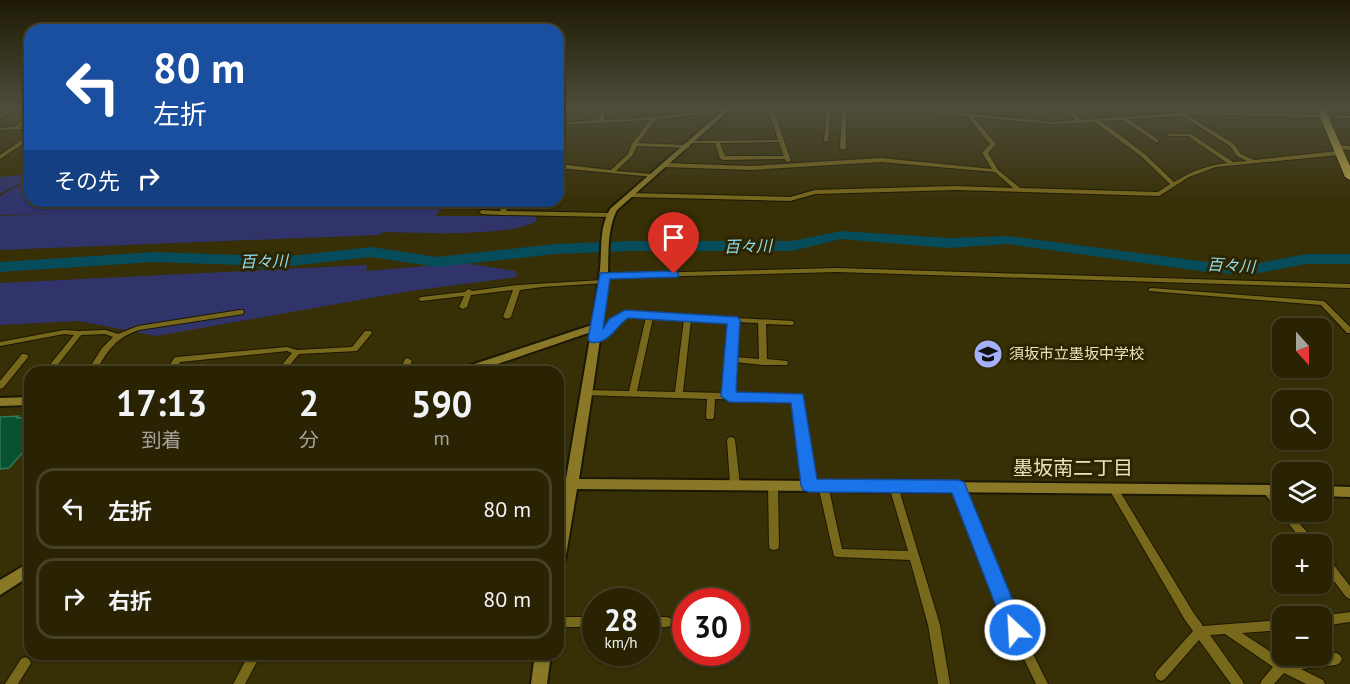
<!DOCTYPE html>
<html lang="ja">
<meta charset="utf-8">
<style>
body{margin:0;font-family:"PT Sans","Noto Sans JP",sans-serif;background:#352f13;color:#f1f3f6;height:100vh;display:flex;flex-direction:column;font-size:22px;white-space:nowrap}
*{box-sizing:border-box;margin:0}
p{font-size:20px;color:#a5a49a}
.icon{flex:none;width:33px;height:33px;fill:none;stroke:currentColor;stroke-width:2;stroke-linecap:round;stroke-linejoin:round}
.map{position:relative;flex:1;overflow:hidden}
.drawer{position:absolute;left:24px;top:366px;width:540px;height:294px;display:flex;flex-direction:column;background:#292304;border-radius:18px;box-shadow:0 2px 4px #0004,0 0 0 2px #454026}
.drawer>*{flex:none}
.guide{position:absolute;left:24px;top:24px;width:540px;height:183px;border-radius:18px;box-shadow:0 2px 4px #0004,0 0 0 2px #454026;background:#1a4fa0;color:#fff;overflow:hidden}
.needle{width:39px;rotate:159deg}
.fabs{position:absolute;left:1272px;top:318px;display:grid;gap:12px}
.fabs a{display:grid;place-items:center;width:60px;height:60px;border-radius:12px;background:#292304;box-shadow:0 2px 4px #0004,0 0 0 2px #454026;font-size:30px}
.speed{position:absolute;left:582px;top:588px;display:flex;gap:12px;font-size:30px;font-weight:700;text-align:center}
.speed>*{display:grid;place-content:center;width:78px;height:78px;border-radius:50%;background:#292304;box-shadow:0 2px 4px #0004,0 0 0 2px #454026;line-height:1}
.speed small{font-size:15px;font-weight:400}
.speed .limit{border:9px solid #d22;background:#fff;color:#111}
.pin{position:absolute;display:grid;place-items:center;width:51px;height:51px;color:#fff;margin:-62px -26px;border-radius:50% 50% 50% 0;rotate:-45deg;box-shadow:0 0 6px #0007}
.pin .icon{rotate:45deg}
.me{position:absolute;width:66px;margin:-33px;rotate:335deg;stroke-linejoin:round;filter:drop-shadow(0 0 4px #0008)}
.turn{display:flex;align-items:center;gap:21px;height:126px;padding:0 30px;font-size:27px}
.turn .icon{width:78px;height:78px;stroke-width:2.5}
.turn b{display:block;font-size:42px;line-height:51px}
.then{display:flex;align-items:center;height:57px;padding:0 30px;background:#0003;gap:12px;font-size:22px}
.eta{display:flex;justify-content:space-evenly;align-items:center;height:102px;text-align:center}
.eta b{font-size:36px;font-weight:600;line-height:42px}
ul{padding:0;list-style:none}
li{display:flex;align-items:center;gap:18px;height:81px;margin:0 12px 9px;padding:0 18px;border:3px solid #454026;border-radius:18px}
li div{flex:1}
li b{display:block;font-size:22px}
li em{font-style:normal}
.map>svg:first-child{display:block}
</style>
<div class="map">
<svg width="1350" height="684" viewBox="0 0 1350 684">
<rect width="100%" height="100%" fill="#372f06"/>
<!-- green -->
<g fill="#30346b">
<path d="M30 174V178L0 194V177Z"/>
<path d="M30 179V201H74L69 207 75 201H418L443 208 435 216H535L537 220C521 237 411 233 384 232L379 235 0 250V216L57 213 0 215V196Z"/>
<path d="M463 263 516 271 517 277 410 291 156 336 79 321 0 325V283L367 265 366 271Z"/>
</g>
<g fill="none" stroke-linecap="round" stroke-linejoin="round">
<!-- river -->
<path fill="#074c5b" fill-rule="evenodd" d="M841 231 948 238 1008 236 1207 262 1249 265 1306 254H1350V264H1306L1249 275 1207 272 1008 244 948 248 841 239 792 251H631L555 254 437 267 371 257 264 269 240 265 155 262 0 272V262L155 252 240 255 264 259 371 247 437 257 555 244 631 241H792Z"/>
</g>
<!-- building -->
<path fill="#095231" stroke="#317952" stroke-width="1.5" d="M19 416 17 418H30V444L9 468 0 469V417Z"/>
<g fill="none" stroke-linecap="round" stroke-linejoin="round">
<!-- street casing -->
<g stroke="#1c1702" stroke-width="2">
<g id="street">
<path d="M15 107H20L0 118V115Z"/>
<path d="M601 107H605L604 120 633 119 746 107H784L782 108H773L791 161 786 162 785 159 723 160 720 158 715 143H692L690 142 692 141 778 140 768 108H756L656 119 638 143 687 145 690 147 689 148 637 146 632 156 616 171 652 174 655 176 654 177 558 168V164L611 170 628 154 632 144 650 120 558 125V123L599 120ZM779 142 784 156H725L720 143Z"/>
<path d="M790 107H829L927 110 965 113 960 107H964L970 114 1055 122 1076 120 1062 107H1066L1081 120 1178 113 1169 107H1174L1183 113 1200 112 1350 116V118L1200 114 1187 115 1234 144 1241 154 1254 160 1338 151 1341 153 1338 155 1216 167 1189 177 1159 196 956 190 815 194 790 201 630 197 627 195 630 193 790 197 815 190 956 186 1013 188 995 172 881 162 751 170 664 167 661 165 664 163 751 166 881 158 992 169 982 153 990 144 967 116 927 112 846 110V148L843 150 840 148 842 110H831L828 141 826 142 824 141 827 109 792 108ZM1182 116 1230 146 1237 156 1247 161 1233 162 1191 134H1167V135L1169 136H1188L1227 163C1208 165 1190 172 1174 182L1146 155 1101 121 1123 120 1156 142H1158V140L1129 119ZM973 117 1055 124 1095 122 1142 157 1170 184 1158 192 1020 188 998 170 988 153 996 144Z"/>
<path d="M1244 107H1257L1255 108 1235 110 1233 109Z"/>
<path d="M1293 107C1302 106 1314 106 1323 109L1321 110 1295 108Z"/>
<path d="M28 117H30V120L19 127H30V129L0 130V128L14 127Z"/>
<path d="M28 136H30V139L0 159V155Z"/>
<path d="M1336 145 1350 146V150L1334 148V146Z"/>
<path d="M505 201H511L506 211 610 213 613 215 610 217 502 215 482 214 479 212 482 210 500 211Z"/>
<path d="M837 268 1350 284V288L837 272 604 278 601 276 604 274Z"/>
<path d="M603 280 605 281 606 282 605 283 542 287 520 290 511 317 507 319 503 317 513 290 471 295 467 307 463 309 459 307 464 296 421 301 418 299 421 297 465 292 467 290 469 289 472 291 518 285Z"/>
<path d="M1151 288 1323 301 1325 302 1350 327V333H1347L1321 305 1149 291 1148 290 1149 289Z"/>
<path d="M240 310H243L244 312 243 314 139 330C115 338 108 351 95 372H87L102 348 113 337 105 334 81 335 52 372H44L74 335 64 334 0 346V342L64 330 79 331 106 330 118 334 138 326Z"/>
<path d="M622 312 793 321 794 323 793 325H790L766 324 767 359 787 361 788 363 787 365H763L735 362 733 394 801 396 814 485 812 488 809 489 806 488 804 485 794 401 715 399 714 417 713 419H707L706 417 707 399 583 395 582 393 583 391 586 390 629 391 646 317 627 316 606 335 595 341 591 339ZM653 318 684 319 675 392 637 391ZM691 320 729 322 725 393 683 392ZM737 322 758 323 759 359 735 357Z"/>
<path d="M365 331H371L372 333 357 351 299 354 288 367V370L284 372H240L244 369 281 366 292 353 287 351 180 362 174 372H166L174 358 177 357 287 347 297 350 352 347Z"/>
<path d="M22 354H25L29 356 3 388 0 389V381Z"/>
<path d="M408 358 412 361 407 372H399L405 359Z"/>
<path d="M731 437 734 438 735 440 740 484 738 487 735 488 732 487 730 484 727 440 728 438Z"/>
<path d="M773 481 776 482 778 485 779 546 778 549 774 550 770 549 769 546 768 485 770 482Z"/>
<path d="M823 481 826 482 828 485 842 549 908 551 889 486 891 483 894 482 897 483 940 625 950 684H938L928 625 910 560 838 557 834 556 818 485 820 482Z"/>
<path d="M958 482 961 483 963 486 1011 610 1048 684H1036L1001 612 953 486 955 483Z"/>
<path d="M1113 484 1116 485 1193 612 1203 626 1282 620V630L1242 633 1283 660 1336 653 1340 655 1342 659 1340 663 1336 665 1301 669 1323 680 1325 684H1306L1284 673 1274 684H1260L1262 680 1273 667 1225 634 1210 635 1242 680 1244 684H1231L1199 640 1165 679 1161 681 1157 679 1155 675 1157 671 1193 631 1185 620 1110 491 1108 488 1110 485Z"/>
<path d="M1267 486 1270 487 1282 503V512H1289L1315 541 1316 544H1305L1264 493 1262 490 1264 487Z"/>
<path d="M1322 554 1326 555 1350 586V599L1346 597 1322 565Z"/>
<path d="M1350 612V622L1322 626V616H1320Z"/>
<rect x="558" y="617" width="38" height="10"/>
<path d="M646 617H666L670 618 672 622 670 626 666 627H646Z"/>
<path d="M217 654H249L248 655 249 654H261L245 684H233L247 658C239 661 226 661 219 658Z"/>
<path d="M25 657 29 659 31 663 18 684H5L21 659Z"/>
</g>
</g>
<!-- secondary casing -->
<g stroke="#1c1702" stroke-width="4">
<g id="secondary">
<path d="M727 107H733L617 210C605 233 610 262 607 287 599 351 589 415 579 479L1282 485V495L577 489 565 561 563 565 558 567V521L564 489H558V479H566L591 332 474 372H457L459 369 592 325C595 306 598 287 600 269 602 248 599 228 610 209Z"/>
<path d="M30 397V405L0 406V398Z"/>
<path d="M1322 486 1350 487V497L1322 496Z"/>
<path d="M30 562V576L0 595V580Z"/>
<path d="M535 654H551L547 684H531Z"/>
</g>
</g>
<!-- highway casing -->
<g stroke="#1c1702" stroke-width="2">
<path id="highway" d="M1316 107H1324L1350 166V180L1345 177Z"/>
</g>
<!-- street -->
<use href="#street" fill="#78681b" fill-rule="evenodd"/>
<!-- secondary -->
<use href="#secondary" fill="#887827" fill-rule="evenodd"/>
<!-- highway -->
<use href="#highway" fill="#af9c44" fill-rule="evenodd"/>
</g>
<!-- sky -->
<linearGradient id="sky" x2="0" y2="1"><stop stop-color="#1e1a03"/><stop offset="0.53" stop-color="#4d4d3b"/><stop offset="1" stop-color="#4d4d3b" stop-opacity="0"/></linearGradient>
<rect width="1350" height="202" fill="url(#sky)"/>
<!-- route -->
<path fill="#1a73e8" stroke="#114b97" stroke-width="1.5" d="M674 271 678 272V277L610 279 603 329 609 319 625 310 738 317 740 320 736 392 803 394 817 479 958 480 964 482 1025 630 1022 637 1015 639 1008 637 952 493 809 492 803 490 801 485 791 403 729 402 721 396 727 324 628 318C615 327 608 346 590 342L588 339 600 273Z"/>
<!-- icons -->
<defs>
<g id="school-disc" transform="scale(1.5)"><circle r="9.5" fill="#a6b1fc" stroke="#2d2500"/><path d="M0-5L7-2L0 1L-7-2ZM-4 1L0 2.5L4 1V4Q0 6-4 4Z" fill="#111"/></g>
</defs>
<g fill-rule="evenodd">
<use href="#school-disc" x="988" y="354"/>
</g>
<g text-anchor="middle" stroke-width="6" stroke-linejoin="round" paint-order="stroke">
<!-- poi labels -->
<g font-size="15" fill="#e9e1bd" stroke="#2d2500" text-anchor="start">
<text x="1009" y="359">須坂市立墨坂中学校</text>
</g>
<!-- water labels -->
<g font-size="16" font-style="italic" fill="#8edef4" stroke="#2d2500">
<text transform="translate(748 246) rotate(-1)" y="6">百々川</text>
<text transform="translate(264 261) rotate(-1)" y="6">百々川</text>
<text transform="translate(1231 265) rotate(3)" y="6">百々川</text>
</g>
<!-- near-neighbourhood labels -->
<g font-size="20" fill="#e9e1bd" stroke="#2d2500">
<text x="1073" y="475">墨坂南二丁目</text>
</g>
</g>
</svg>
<div class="fabs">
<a><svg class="needle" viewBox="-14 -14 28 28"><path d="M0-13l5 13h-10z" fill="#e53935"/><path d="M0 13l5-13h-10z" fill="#a5a49a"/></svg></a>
<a><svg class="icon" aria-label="search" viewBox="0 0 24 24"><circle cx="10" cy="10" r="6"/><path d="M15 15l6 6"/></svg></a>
<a><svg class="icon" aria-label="layers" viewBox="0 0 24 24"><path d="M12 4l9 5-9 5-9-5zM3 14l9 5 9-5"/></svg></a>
<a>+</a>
<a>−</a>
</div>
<div class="speed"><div>28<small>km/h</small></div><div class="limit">30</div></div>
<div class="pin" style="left:674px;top:274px;background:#d93025"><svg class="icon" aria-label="arrive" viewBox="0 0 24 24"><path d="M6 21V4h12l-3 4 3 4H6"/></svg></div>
<svg class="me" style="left:1015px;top:630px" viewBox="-20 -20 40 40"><circle r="17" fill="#1a73e8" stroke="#fff" stroke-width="3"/><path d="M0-11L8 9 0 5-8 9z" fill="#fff"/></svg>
<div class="guide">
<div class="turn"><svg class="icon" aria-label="left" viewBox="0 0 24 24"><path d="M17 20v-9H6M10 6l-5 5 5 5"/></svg><div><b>80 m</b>左折</div></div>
<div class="then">その先<svg class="icon" aria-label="right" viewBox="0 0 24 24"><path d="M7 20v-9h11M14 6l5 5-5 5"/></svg></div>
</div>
<section class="drawer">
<div class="eta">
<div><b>17:13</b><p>到着</p></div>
<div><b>2</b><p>分</p></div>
<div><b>590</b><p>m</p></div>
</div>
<ul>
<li><svg class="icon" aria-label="left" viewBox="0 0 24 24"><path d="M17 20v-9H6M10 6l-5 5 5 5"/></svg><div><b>左折</b></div><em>80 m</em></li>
<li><svg class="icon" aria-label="right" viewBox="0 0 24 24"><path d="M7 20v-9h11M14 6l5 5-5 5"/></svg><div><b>右折</b></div><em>80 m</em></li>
</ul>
</section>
</div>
